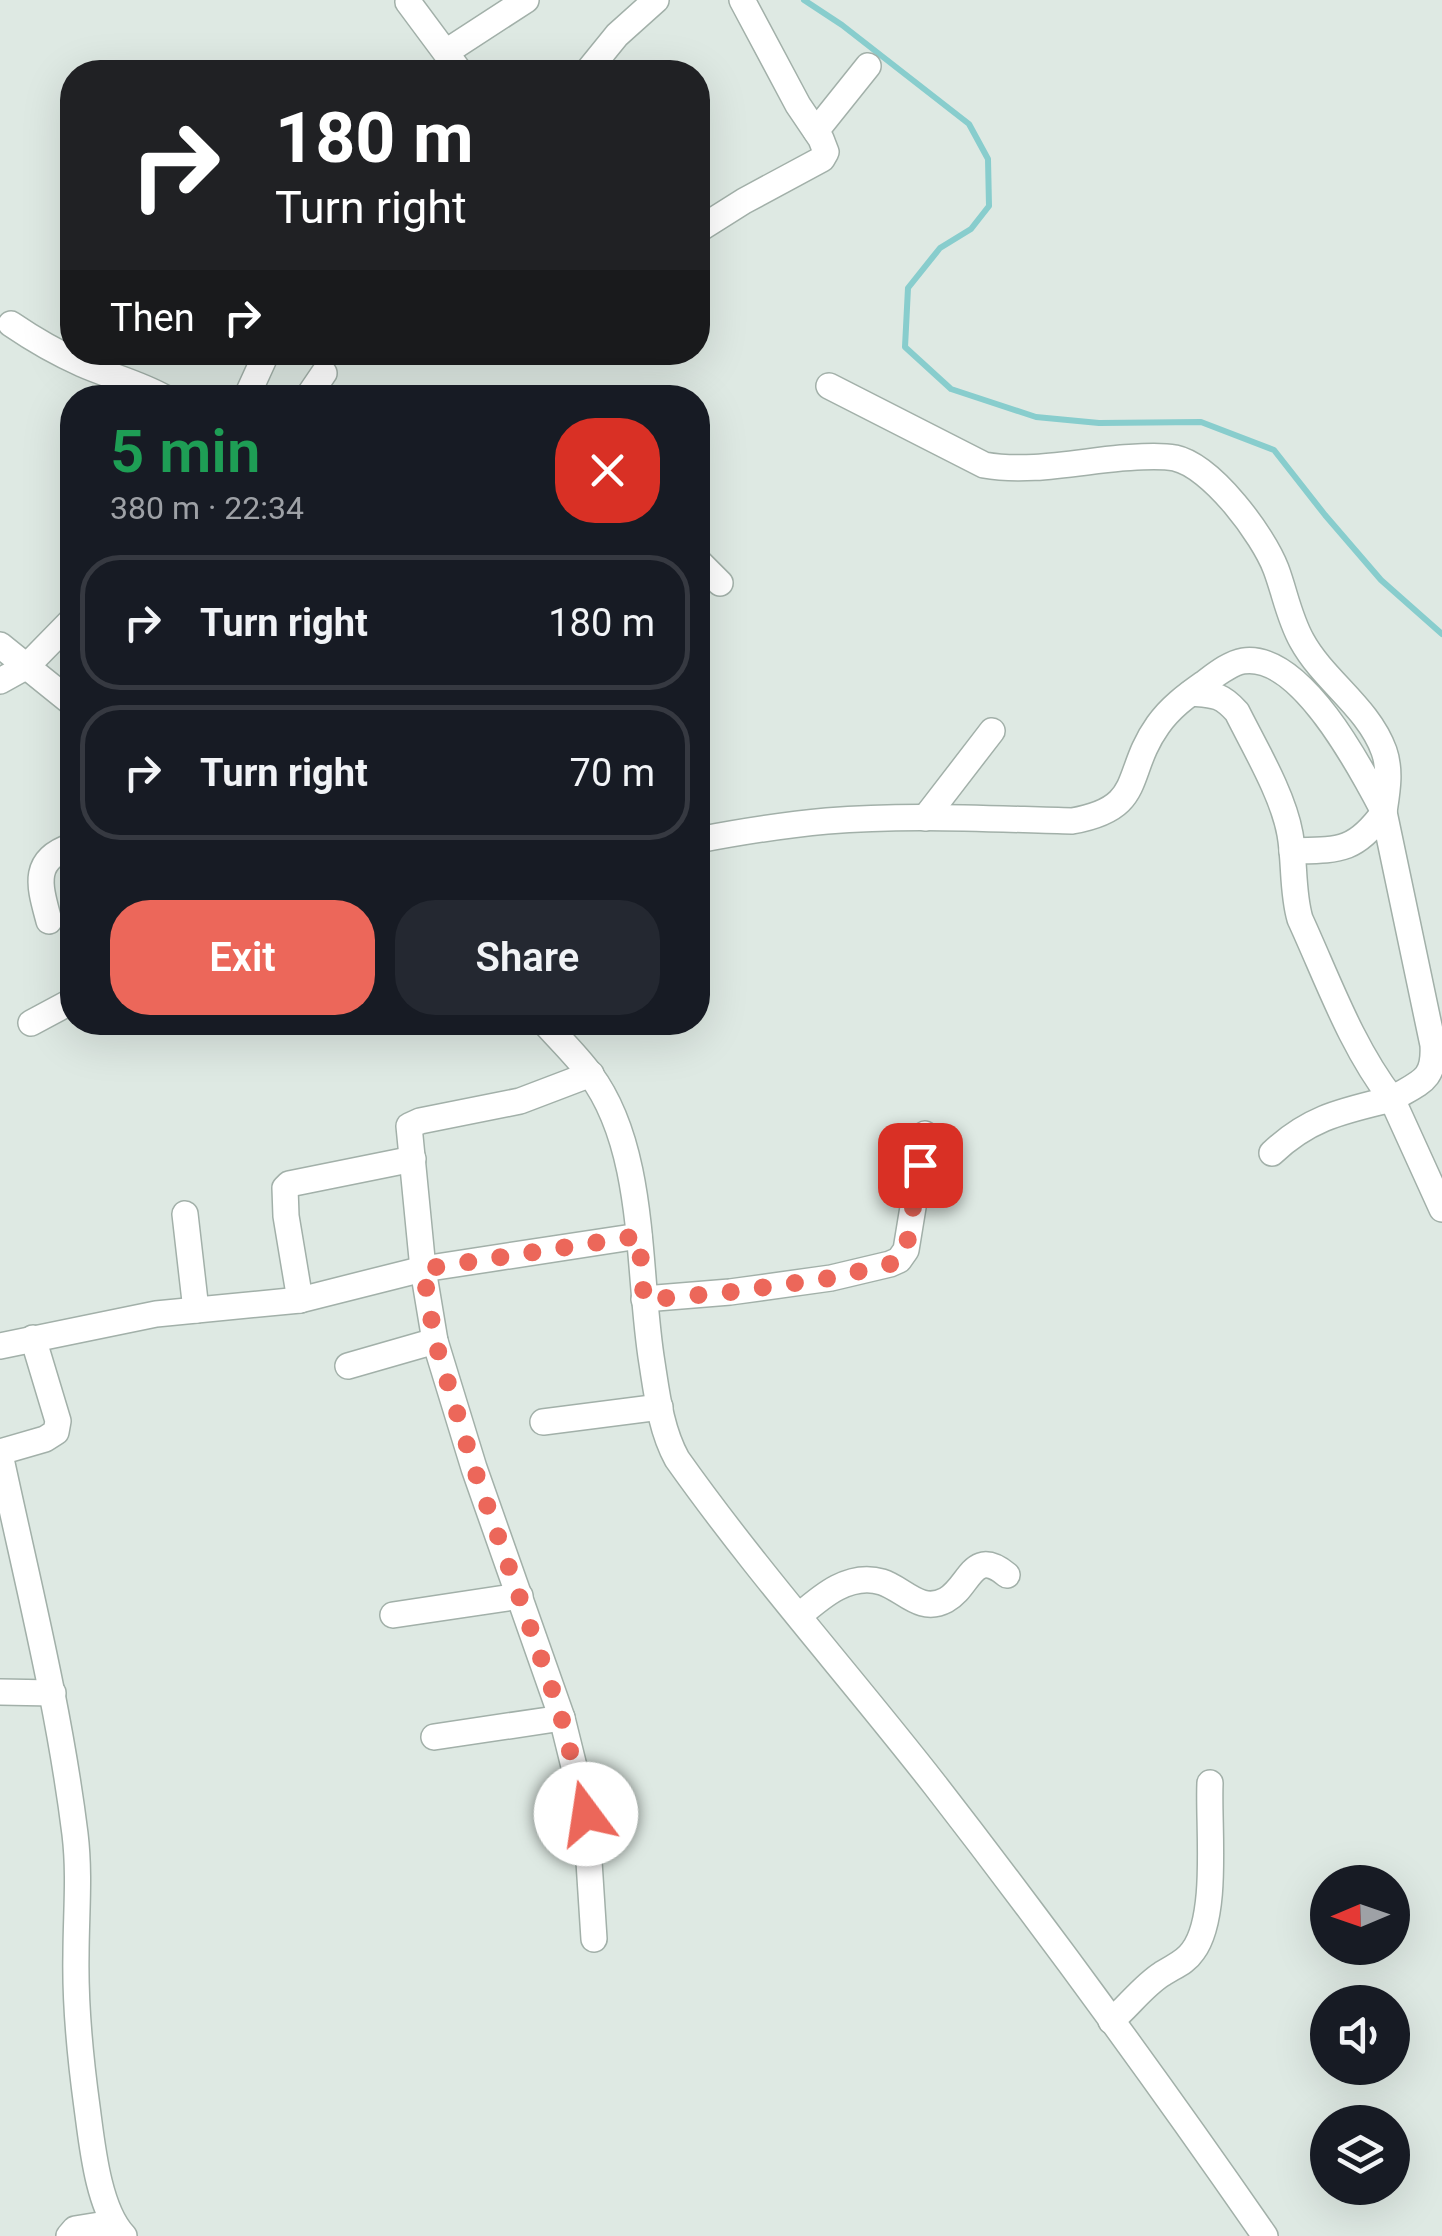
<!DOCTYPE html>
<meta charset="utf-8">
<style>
body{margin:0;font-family:Roboto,sans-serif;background:#242831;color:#f1f3f6;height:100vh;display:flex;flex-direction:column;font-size:38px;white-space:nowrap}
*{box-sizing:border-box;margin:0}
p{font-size:32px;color:#9ea1a6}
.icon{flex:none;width:55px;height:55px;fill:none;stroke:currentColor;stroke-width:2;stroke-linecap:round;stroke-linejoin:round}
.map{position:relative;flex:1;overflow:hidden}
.side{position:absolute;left:60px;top:385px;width:650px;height:650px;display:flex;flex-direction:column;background:#171b24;border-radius:40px;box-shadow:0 10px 40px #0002}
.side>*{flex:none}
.banner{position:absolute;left:60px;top:60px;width:650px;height:305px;border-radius:40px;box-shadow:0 10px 40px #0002;background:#202124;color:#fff;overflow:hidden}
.needle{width:65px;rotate:268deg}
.buttons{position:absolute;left:1310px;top:1865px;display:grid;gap:20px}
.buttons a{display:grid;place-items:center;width:100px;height:100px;border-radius:50%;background:#171b24;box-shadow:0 10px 40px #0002;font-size:50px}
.pin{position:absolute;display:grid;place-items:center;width:85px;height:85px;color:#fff;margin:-42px;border-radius:20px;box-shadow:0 5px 15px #0006}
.me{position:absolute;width:110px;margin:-55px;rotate:346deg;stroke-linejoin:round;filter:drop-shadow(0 0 8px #0008)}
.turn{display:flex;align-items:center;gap:35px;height:210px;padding:0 50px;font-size:45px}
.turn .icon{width:130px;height:130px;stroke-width:2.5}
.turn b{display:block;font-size:70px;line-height:85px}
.then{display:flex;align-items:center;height:95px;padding:0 50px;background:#0003;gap:20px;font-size:38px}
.round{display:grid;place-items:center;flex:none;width:105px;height:105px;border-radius:40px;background:#242831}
.head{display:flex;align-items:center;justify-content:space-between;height:170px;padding:0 50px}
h1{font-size:60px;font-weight:600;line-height:75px;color:#1e9e55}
.button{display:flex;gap:20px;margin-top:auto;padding:20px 50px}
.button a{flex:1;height:115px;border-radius:40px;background:#ec675a;color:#fff;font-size:40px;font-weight:600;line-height:115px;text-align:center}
.button a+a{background:#242831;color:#f1f3f6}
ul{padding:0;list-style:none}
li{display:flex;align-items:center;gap:30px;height:135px;margin:0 20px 15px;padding:0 30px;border:5px solid #363941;border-radius:40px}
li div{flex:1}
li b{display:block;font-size:38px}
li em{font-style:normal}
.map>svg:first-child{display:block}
</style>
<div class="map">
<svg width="1442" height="2236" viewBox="0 0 1442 2236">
<rect width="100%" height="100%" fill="#dee9e3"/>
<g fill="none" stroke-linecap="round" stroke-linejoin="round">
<!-- stream -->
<path stroke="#88cdcd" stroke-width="6" d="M804 0 842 25 969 124 988 159 989 206 971 229 940 248 908 288 905 347 951 389 1036 417 1099 423 1201 422 1274 450 1325 515 1381 580 1442 634"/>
<!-- minor casing -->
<g stroke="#a2b0a9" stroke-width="28">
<g id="minor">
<path d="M408 2 460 72"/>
<path d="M446 52 526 0"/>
<path d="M587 72 617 35 656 0"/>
<path d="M816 131 868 66"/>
<path d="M698 230 744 201 822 159 826 152 821 139 798 105 742 0"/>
<path d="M11 324C33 339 57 353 82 364 109 376 139 383 165 398"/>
<path d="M246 398 267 352"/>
<path d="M307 398 324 373"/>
<path d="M698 561 720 583"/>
<path d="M0 645 72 703"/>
<path d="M0 681 27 666 72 620"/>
<path d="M1191 693C1214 695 1221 694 1237 712 1255 748 1283 795 1290 834 1295 862 1292 892 1300 919 1328 980 1351 1046 1392 1099 1420 1082 1435 1081 1433 1045L1384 812"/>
<path d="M925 818 992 731"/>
<path d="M698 840C740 832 783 825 827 821 908 814 991 819 1072 821 1146 808 1123 774 1158 725 1170 708 1186 696 1203 684 1214 676 1230 663 1243 661 1301 652 1362 770 1384 812 1387 792 1391 771 1384 751 1368 707 1324 681 1302 641 1289 618 1285 593 1276 569 1263 535 1212 466 1175 458 1158 455 1139 457 1121 458 1077 462 1028 473 984 465L829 386"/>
<path d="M1292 851C1339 850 1355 852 1384 812"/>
<path d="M49 921C40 887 30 860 72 846"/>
<path d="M544 1022C559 1039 576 1055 590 1074 647 1150 637 1272 652 1363 657 1395 661 1430 677 1459 757 1572 850 1676 935 1785 1049 1932 1159 2083 1265 2236"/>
<path d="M31 1023 72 1001"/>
<path d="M591 1074 520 1101 420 1121 409 1126 423 1269 435 1341 474 1468 562 1718 586 1815 594 1939"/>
<path d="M1272 1153C1310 1117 1343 1111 1392 1099L1442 1209"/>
<path d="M185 1214 196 1310"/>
<path d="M644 1299 730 1292 831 1278 890 1264 899 1260 906 1250 925 1134"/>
<path d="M300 1300 286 1216 285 1188 289 1184 413 1159"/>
<path d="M0 1346 156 1314 300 1300 423 1269 639 1236"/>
<path d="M348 1366 435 1341"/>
<path d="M543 1422 660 1407"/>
<path d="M0 1452 45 1439 56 1432 58 1421 33 1338"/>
<path d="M0 1454C27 1581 59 1705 75 1834 80 1875 76 1915 76 1955 75 2006 80 2056 87 2107 92 2144 98 2209 124 2236"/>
<path d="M393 1615 520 1596"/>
<path d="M799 1616C821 1597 849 1572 882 1582 904 1589 920 1614 946 1600 970 1587 972 1546 1007 1575"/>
<path d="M0 1692 53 1693"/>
<path d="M434 1737 562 1718"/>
<path d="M1111 2021C1128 2007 1143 1986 1162 1974 1174 1966 1185 1963 1193 1951 1219 1916 1208 1826 1210 1783"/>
<path d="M69 2236 75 2229 112 2223"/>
</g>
</g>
<!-- minor -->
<use href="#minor" stroke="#fff" stroke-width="25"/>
</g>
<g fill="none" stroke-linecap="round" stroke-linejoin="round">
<!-- route -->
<path stroke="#ec675a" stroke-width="18" stroke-dasharray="0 32.4" d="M586 1814 560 1712 474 1468 435 1341 423 1269 639 1236 644 1300 730 1292 831 1278 890 1264 899 1260 906 1250 920 1165"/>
</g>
</svg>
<div class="buttons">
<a><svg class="needle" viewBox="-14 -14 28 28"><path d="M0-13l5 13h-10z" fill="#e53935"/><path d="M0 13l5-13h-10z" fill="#9ea1a6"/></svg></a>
<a><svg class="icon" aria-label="sound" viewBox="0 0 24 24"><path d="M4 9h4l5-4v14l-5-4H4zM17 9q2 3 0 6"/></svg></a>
<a><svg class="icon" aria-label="layers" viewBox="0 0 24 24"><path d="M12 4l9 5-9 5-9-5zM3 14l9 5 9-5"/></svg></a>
</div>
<div class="pin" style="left:920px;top:1165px;background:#d93025"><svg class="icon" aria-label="arrive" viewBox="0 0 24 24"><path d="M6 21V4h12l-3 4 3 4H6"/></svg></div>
<svg class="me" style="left:586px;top:1814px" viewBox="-20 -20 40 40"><circle r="19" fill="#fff"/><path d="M0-13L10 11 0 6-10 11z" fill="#ec675a"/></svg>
<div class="banner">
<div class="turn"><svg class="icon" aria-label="right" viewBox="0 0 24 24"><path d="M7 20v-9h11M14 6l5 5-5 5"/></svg><div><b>180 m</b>Turn right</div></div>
<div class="then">Then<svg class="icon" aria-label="right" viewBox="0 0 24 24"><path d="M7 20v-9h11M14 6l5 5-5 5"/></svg></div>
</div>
<section class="side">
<div class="head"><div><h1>5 min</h1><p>380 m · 22:34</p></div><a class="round" style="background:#d93025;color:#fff"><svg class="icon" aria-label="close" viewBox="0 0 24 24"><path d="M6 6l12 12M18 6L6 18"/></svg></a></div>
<ul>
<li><svg class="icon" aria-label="right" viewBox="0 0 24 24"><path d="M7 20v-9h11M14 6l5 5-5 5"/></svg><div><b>Turn right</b></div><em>180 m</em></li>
<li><svg class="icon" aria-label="right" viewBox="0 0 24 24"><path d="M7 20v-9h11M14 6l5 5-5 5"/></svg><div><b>Turn right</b></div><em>70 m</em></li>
</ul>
<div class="button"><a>Exit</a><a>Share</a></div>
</section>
</div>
